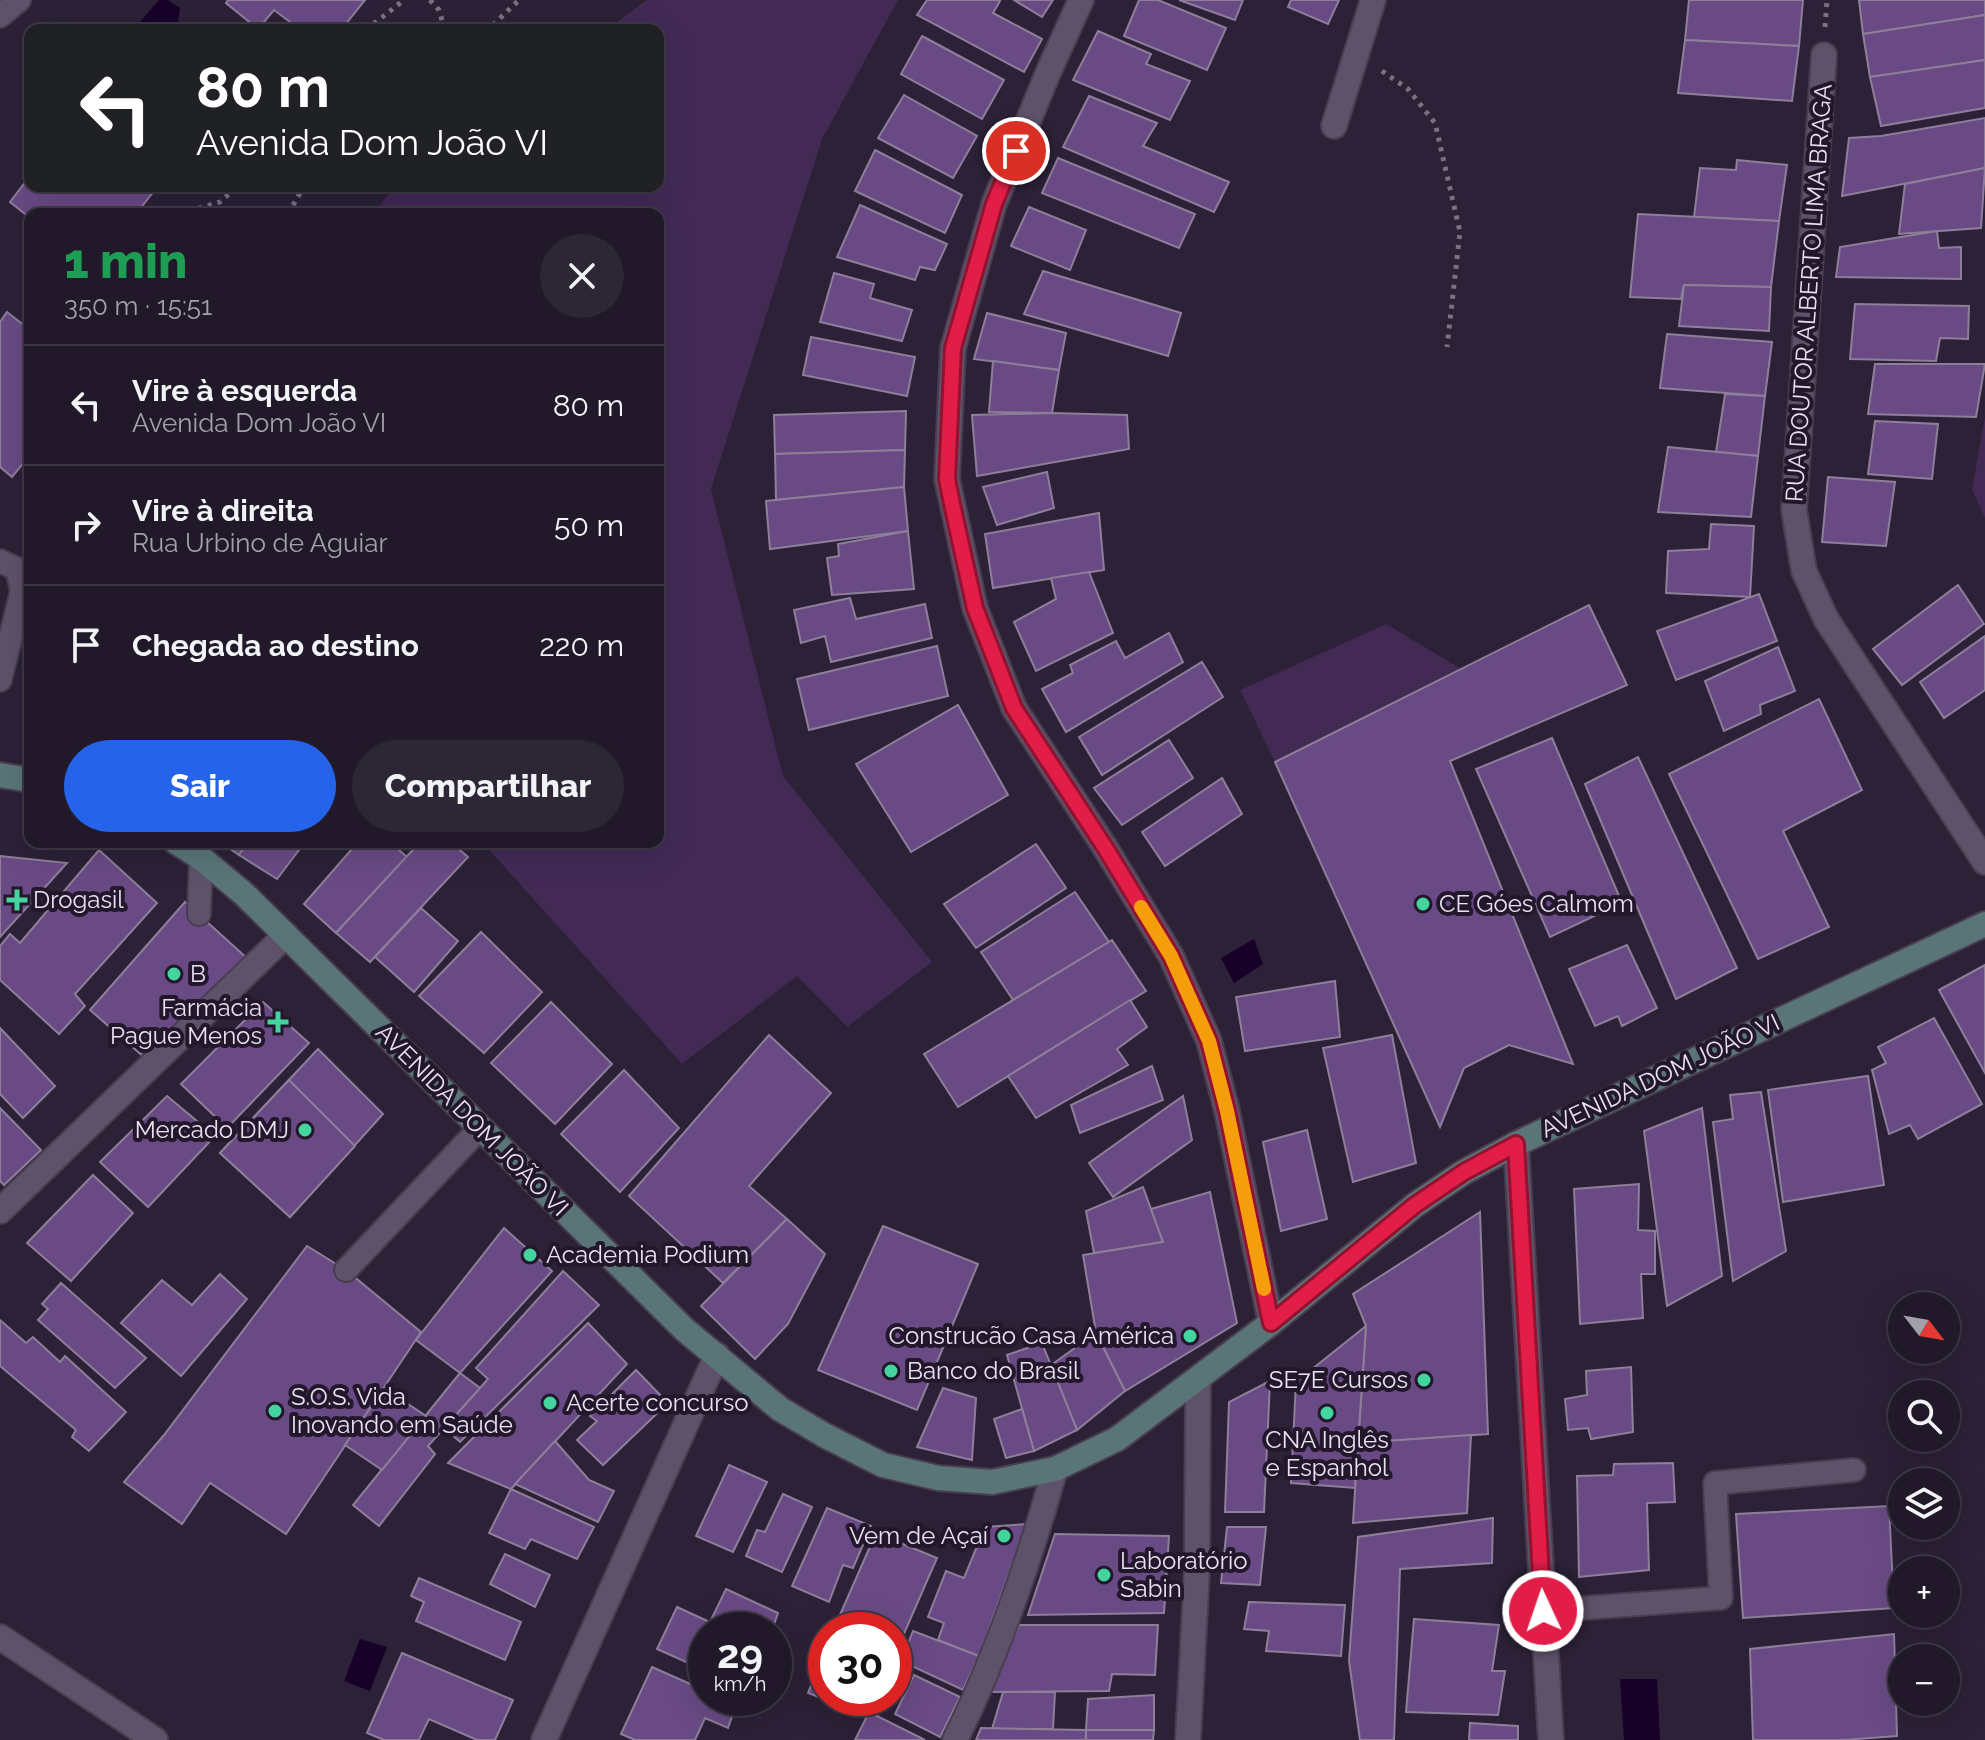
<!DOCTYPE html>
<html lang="pt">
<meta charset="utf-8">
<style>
body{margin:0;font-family:Raleway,sans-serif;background:#2d2635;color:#f1f3f6;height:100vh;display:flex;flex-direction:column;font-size:30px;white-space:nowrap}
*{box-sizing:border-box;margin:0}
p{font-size:26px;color:#a2a0a8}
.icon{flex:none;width:44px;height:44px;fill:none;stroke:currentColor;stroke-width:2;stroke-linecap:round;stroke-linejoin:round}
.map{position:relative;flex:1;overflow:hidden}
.side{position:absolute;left:24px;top:208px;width:640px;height:640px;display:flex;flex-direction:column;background:#211929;border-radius:16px;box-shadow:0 8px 32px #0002,0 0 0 2px #3e3846}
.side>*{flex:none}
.hud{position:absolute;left:24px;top:24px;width:640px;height:168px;border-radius:16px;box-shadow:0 8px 32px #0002,0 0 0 2px #3e3846;background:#202124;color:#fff;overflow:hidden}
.needle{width:52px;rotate:121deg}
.buttons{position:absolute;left:1888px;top:1292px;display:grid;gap:16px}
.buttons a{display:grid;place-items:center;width:72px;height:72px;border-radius:50%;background:#211929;box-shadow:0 8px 32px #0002,0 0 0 2px #3e3846;font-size:40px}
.speed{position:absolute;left:688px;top:1612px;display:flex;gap:16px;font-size:40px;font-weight:700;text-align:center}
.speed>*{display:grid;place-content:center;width:104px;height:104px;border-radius:50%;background:#211929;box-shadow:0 8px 32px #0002,0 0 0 2px #3e3846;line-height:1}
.speed small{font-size:20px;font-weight:400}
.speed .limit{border:12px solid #d22;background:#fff;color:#111}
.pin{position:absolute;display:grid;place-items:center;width:68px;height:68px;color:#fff;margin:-34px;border:4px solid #fff;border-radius:50%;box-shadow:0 2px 8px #0007}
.me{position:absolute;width:88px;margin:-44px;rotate:357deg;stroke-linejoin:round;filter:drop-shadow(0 0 6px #0008)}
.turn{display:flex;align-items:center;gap:28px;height:168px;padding:0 40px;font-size:36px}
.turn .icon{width:104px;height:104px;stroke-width:2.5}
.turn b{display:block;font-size:56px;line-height:68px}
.round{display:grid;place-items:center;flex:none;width:84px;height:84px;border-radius:42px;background:#2d2635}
.headline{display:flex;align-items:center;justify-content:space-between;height:136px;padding:0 40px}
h1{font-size:48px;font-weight:800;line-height:60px;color:#1e9e55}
.action{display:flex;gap:16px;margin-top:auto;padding:16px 40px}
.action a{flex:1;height:92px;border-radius:48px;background:#2563eb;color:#fff;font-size:32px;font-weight:800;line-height:92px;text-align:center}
.action a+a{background:#2d2635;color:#f1f3f6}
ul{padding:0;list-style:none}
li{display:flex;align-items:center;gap:24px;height:120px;padding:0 40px;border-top:2px solid #3e3846}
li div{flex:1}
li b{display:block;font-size:30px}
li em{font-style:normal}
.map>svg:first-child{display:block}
</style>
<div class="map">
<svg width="1985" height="1740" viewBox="0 0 1985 1740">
<rect width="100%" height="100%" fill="#2c2137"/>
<!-- green -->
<g fill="#422a55">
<path d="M647 0H898L822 139 711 489 783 776 932 962 847 1027 797 976 682 1064 482 842H658V214H372L396 186H658V30H606Z"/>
<path d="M1985 417V518L1972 489Z"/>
<path d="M1386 624 1461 669 1275 762 1240 690Z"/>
</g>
<!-- water -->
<g fill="#180128">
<path d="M159 0H168L180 8 177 30H133Z"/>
<path d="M1254 939 1263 964 1234 983 1221 958Z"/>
<path d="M360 1639 387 1647 370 1691 344 1681Z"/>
<path d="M1620 1679H1657L1660 1740H1624Z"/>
</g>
<!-- building -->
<g fill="#6a4a85" stroke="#8d7f9a" stroke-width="2">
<path d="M228 0H365L341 30H290L294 25 274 10 258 29 226 3Z"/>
<path d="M927 0H998L1000 1 993 13 1042 39 1024 72 917 15Z"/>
<path d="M1014 0H1053L1042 17Z"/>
<path d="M1139 0H1158L1226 28 1207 70 1124 36Z"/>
<path d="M1179 0H1243L1235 20Z"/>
<path d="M1291 0H1339L1328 24 1288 7Z"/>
<path d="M1689 0H1803L1799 46 1685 40Z"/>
<path d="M1859 0H1985V15L1863 34Z"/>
<path d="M1985 15V60L1870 77 1863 34Z"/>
<path d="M1098 31 1151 54 1146 64 1190 81 1170 120 1073 80Z"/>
<path d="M922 36 1004 80 982 119 901 74Z"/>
<path d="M1685 40 1799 46 1792 101 1678 93Z"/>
<path d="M1985 60V108L1881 126 1870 77Z"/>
<path d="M904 95 977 136 953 178 878 138Z"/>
<path d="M1089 96 1157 123 1143 146 1229 182 1214 212 1063 147Z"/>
<path d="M1985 118V168L1842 196 1849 138 1881 136Z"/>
<path d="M875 150 962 195 945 233 855 191Z"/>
<path d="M1058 158 1195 214 1179 248 1042 193Z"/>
<path d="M1737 160 1787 165 1779 221 1694 217 1700 168 1736 170Z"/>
<path d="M1985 168 1981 228 1899 234 1905 184Z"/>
<path d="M30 176V186H158L136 214H66L58 208 53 214H30V218L10 202Z"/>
<path d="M860 205 947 244 935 270 920 267 915 280 837 257Z"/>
<path d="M1029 207 1086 230 1070 270 1011 246Z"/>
<path d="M1638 214 1779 221 1771 287 1684 285 1681 299 1630 297Z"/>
<path d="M1937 231 1939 248 1961 247V279L1836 277 1840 247Z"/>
<path d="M1043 271 1181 313 1168 356 1024 314Z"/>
<path d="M834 273 874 284 870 298 912 310 902 341 820 322Z"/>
<path d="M1684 285 1771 287 1769 331 1679 326Z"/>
<path d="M1855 304 1969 306 1968 339 1940 338 1936 361 1850 359Z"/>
<path d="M7 312 30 330V352L24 359 30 364V455L12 477 0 467V322Z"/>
<path d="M987 313 1066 333 1059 370 974 359Z"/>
<path d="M1667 334 1772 342 1765 396 1660 388Z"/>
<path d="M811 337 915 357 907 396 803 375Z"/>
<path d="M993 361 1059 370 1052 413 989 412Z"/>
<path d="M1875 364H1985L1976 417 1868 414Z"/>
<path d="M1725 394 1765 396 1758 456 1716 452Z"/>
<path d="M906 411 905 450 775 454 774 415Z"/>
<path d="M1052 413 1127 415 1129 449 977 476 972 415Z"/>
<path d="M1875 421 1938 424 1932 479 1868 474Z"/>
<path d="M1668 447 1758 456 1751 517 1658 512Z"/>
<path d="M905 450 904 487 776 500 775 454Z"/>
<path d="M1047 472 1054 508 997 525 983 487Z"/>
<path d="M1828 477 1895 482 1886 546 1822 542Z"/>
<path d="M904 487 908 531 770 549 766 501Z"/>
<path d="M1099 513 1104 570 993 588 985 534Z"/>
<path d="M1711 524 1754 526 1750 597 1666 593 1668 551 1709 549Z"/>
<path d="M908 531 914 589 832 595 827 558 839 556 838 544Z"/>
<path d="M1089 572 1113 633 1036 671 1014 622 1056 599 1051 578Z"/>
<path d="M1958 585 1984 624 1902 685 1873 649Z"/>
<path d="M1759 594 1777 641 1676 680 1657 631Z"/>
<path d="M850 598 856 619 925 604 932 638 831 662 825 636 801 643 794 610Z"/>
<path d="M1589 605 1627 685 1450 761 1573 1064 1509 1045 1464 1068 1440 1127 1275 762Z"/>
<path d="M1169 633 1183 662 1066 732 1042 689 1073 673 1070 665 1116 641 1125 658Z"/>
<path d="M1985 636V690L1944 718 1920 682Z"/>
<path d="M937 646 948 696 809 730 797 679Z"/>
<path d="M1778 647 1795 691 1760 705 1761 714 1724 731 1705 681Z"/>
<path d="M1202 662 1223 697 1102 775 1079 737Z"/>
<path d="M1819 699 1862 790 1783 831 1829 927 1758 959 1669 774Z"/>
<path d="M958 705 1008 795 911 852 856 764Z"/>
<path d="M1552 738 1622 903 1550 937 1476 769Z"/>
<path d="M1169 740 1193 778 1122 825 1094 788Z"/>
<path d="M1638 757 1737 968 1676 999 1585 784Z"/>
<path d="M1222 778 1242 814 1165 866 1142 832Z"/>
<path d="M220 842H248L239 855Z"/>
<path d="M248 842H305L277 879 239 855Z"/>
<path d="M358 842H390L407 857 336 933 304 904Z"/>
<path d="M420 842H451L468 857 370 962 336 933Z"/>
<path d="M1036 844 1066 888 976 948 944 904Z"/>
<path d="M99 850 157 903 75 994 85 1006 59 1034 0 980V946L10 934 20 943Z"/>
<path d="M0 856 67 863 0 937Z"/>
<path d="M1075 892 1109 942 1013 1000 981 952Z"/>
<path d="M185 902 248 959 152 1064 90 1010Z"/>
<path d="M421 908 458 941 414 992 375 957Z"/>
<path d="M481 932 542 992 484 1053 419 996Z"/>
<path d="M1112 940 1146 991 958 1107 924 1054Z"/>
<path d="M1627 945 1657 1008 1622 1026 1618 1016 1595 1026 1569 969Z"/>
<path d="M1985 965V1073L1939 990Z"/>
<path d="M1335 981 1340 1037 1245 1051 1236 997Z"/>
<path d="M1130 1000 1147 1027 1117 1049 1128 1065 1036 1118 1008 1076Z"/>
<path d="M263 1002 309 1043 227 1128 181 1084Z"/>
<path d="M551 1002 612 1064 555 1124 491 1063Z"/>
<path d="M1934 1018 1982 1104 1918 1139 1910 1125 1889 1134 1872 1070 1886 1063 1878 1047Z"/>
<path d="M0 1028 55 1086 23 1118 0 1094Z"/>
<path d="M769 1035 831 1093 749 1186 787 1219 723 1283 629 1196Z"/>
<path d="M1392 1035 1416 1163 1353 1182 1323 1048Z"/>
<path d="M318 1049 383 1114 290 1217 220 1153Z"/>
<path d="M1152 1066 1163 1100 1080 1133 1071 1105Z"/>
<path d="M624 1070 679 1128 620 1192 561 1134Z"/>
<path d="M1868 1076 1884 1185 1783 1202 1768 1090Z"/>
<path d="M289 1080 355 1146 290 1217 220 1153Z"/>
<path d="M1761 1092 1786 1251 1733 1281 1713 1122 1733 1119 1730 1095Z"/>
<path d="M167 1096 215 1136 148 1207 100 1162Z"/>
<path d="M1183 1096 1192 1140 1113 1197 1089 1163Z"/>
<path d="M0 1108 41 1150 4 1185 0 1181Z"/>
<path d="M1702 1108 1722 1276 1667 1306 1644 1131Z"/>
<path d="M1307 1130 1327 1219 1281 1231 1263 1142Z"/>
<path d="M93 1175 133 1213 71 1281 27 1243Z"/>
<path d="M1639 1184 1638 1230 1655 1231V1274H1641L1643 1318 1580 1324 1574 1189Z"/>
<path d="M1143 1187 1163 1242 1094 1253 1086 1211Z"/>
<path d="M1210 1192 1237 1323 1125 1391 1096 1333 1083 1255 1163 1242 1151 1209Z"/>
<path d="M1480 1212 1488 1434 1358 1443 1366 1326 1353 1294Z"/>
<path d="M787 1219 825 1254 788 1324 755 1359 701 1306Z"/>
<path d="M883 1226 978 1264 917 1410 818 1370Z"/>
<path d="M504 1228 552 1271 460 1373 416 1340Z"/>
<path d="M307 1246 346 1270 421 1332 286 1534 210 1483 182 1524 124 1482 164 1435Z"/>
<path d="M563 1271 599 1305 460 1442 444 1428 488 1379 476 1368Z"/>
<path d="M220 1274 247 1299 181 1376 121 1323 162 1280 192 1305Z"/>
<path d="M61 1283 146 1358 115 1388 38 1320 48 1309 42 1304Z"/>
<path d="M0 1320 26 1343 33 1337 60 1362 65 1356 126 1412 89 1451 72 1437 76 1430 0 1366Z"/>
<path d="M588 1323 627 1364 511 1489 448 1463Z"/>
<path d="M1366 1326 1355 1488 1291 1483 1296 1382Z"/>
<path d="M1096 1333 1125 1391 1077 1430 1051 1365Z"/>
<path d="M1042 1343 1077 1430 1034 1451 1007 1355Z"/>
<path d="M1631 1367 1633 1432 1591 1439 1588 1428 1568 1430 1565 1399 1587 1395 1586 1371Z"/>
<path d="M636 1370 668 1403 603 1465 577 1440 597 1421 590 1416Z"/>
<path d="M460 1373 480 1388 428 1446 435 1454 379 1526 353 1505Z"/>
<path d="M1270 1381 1264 1512H1225L1229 1402Z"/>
<path d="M384 1388 426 1416 382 1470 345 1445Z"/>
<path d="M943 1388 976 1398 972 1460 917 1447Z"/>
<path d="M1022 1409 1034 1451 1006 1458 994 1419Z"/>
<path d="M1471 1435 1467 1513 1353 1523 1358 1443Z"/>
<path d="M555 1441 589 1480 614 1491 598 1522 515 1484Z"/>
<path d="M1673 1463 1675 1502 1647 1503 1649 1570 1579 1577 1577 1476 1613 1475 1614 1464Z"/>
<path d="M729 1465 767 1482 733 1552 696 1536Z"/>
<path d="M511 1489 594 1527 577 1559 531 1539 525 1549 489 1533Z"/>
<path d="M783 1494 812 1507 782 1572 746 1556 757 1530 765 1532Z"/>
<path d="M1889 1506 1894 1608 1743 1618 1736 1514Z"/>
<path d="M827 1508 871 1526 853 1568 843 1565 829 1602 792 1586Z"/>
<path d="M1493 1518 1492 1563 1400 1569 1394 1740H1360L1349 1661 1358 1537Z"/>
<path d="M1027 1524 979 1656 938 1640 944 1623 928 1617 946 1571 964 1578 985 1527Z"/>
<path d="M1227 1527H1266L1260 1585 1221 1583Z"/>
<path d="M876 1533 937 1558 900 1643 894 1640V1630H869L839 1617Z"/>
<path d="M1055 1534 1169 1536 1164 1613 1028 1615Z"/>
<path d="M505 1554 550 1575 535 1607 490 1584Z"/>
<path d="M419 1578 521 1622 505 1660 416 1621 424 1602 411 1596Z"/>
<path d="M726 1589 778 1613 772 1630H727L710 1622Z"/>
<path d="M1249 1602 1345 1605 1341 1656 1266 1651 1269 1631 1244 1629Z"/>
<path d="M677 1607 727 1630H706V1671L657 1649Z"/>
<path d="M839 1617 869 1630H833Z"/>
<path d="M1414 1619 1499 1625 1492 1671H1505L1498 1715 1406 1712Z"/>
<path d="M1019 1625H1158L1155 1675 1112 1674 1109 1691 990 1692Z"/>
<path d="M913 1631 979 1656 963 1690 901 1661Z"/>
<path d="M1894 1634 1897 1736 1844 1740H1753L1750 1649Z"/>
<path d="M826 1648V1698H871L863 1714 808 1693Z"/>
<path d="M402 1653 513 1700 495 1740H477L429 1719 419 1740H384L367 1733Z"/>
<path d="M652 1667 706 1691V1698H721L736 1705 728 1728 705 1718 695 1740H635L621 1734Z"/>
<path d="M914 1675 960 1697 940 1737 895 1714Z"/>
<path d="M1003 1692H1055L1053 1729H992Z"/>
<path d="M1154 1695V1730H1086L1088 1699Z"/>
<path d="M869 1712 925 1740H855Z"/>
<path d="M1470 1723 1518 1726V1740H1469Z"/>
<path d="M981 1728 1086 1730V1740H976Z"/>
<path d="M1086 1730H1154L1153 1740H1086Z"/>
</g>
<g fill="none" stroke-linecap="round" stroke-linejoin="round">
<!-- lane casing -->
<g stroke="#483e50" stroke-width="26">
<g id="lane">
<path d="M0 16 19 0"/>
<path d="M0 561 17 569 22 591 0 680"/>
<path d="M199 914 201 858"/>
<path d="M346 1270 480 1128"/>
<path d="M1543 1611 1721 1598 1715 1483 1854 1470"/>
</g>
</g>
<!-- street casing -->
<g stroke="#483e50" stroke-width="28">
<g id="street">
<path d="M1081 0 1048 73 994 204 953 348 947 479 975 608 1014 708 1106 849 1171 956 1209 1041 1227 1111 1271 1323"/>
<path d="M1824 55 1794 510 1804 571 1826 619 1985 862"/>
<path d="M1334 126 1373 0"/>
<path d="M1516 1144 1551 1740"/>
<path d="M0 1211 286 935"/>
<path d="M0 1637 155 1740"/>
<path d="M544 1740 717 1355"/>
<path d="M955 1740C998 1654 1029 1562 1055 1469"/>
<path d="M1188 1740 1197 1569 1198 1380"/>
</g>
</g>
<!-- secondary casing -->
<g stroke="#483e50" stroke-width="28">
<g id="secondary">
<path d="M0 775 30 780"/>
<path d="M176 842 201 858 244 894 685 1330 780 1409 824 1435 883 1465 938 1478 992 1482 1055 1469 1117 1439 1271 1323 1415 1205 1464 1172 1516 1144 1985 924"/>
</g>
</g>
<!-- path -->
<g stroke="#7b7184" stroke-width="5" stroke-dasharray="4 6" stroke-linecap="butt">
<path d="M430 0 439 10 445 30"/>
<path d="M1825 27 1827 0"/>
<path d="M366 30 404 0"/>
<path d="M484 30 495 23 519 0"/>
<path d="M1382 71 1408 89 1435 123 1460 232 1447 347"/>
<path d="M179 214 220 202 238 186"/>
<path d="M288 214 304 186"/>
</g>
<!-- lane -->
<use href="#lane" stroke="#5e526a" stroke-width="22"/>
<!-- street -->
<use href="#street" stroke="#5e526a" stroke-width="24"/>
<!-- secondary -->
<use href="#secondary" stroke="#5a7578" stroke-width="24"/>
</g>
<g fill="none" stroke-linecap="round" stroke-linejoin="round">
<!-- route casing -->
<g stroke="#92132f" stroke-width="20">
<path id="route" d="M1016 151 994 204 953 348 947 479 952 504 975 608 1014 708 1106 849 1171 956 1209 1041 1227 1111 1271 1323 1415 1205 1464 1172 1516 1144 1543 1611"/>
</g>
<!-- route -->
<use href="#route" stroke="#e11d48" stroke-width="14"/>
<!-- slow -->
<path stroke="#f59e0b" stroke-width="14" d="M1141 907 1171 956 1209 1041 1227 1111 1264 1289"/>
</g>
<!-- markers -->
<g fill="#44d49f" stroke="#23172c" stroke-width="3">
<path d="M13 888h8v8h8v8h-8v8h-8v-8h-8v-8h8z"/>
<circle cx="1423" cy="904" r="8"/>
<circle cx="174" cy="974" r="8"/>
<path d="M274 1010h8v8h8v8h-8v8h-8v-8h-8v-8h8z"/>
<circle cx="305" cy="1130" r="8"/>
<circle cx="530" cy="1255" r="8"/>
<circle cx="1190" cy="1336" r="8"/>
<circle cx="891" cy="1371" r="8"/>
<circle cx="1424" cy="1380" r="8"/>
<circle cx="550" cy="1403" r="8"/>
<circle cx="275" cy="1411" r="8"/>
<circle cx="1327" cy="1413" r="8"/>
<circle cx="1004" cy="1536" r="8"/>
<circle cx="1104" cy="1575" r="8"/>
</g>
<g text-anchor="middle" stroke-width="8" stroke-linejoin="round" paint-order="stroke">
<!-- street labels -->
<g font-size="24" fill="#e8e1ef" stroke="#23172c">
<text transform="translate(1809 293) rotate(-86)" y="8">RUA DOUTOR ALBERTO LIMA BRAGA</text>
<text transform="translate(1660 1076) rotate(-25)" y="8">AVENIDA DOM JOÃO VI</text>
<text transform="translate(472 1120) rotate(45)" y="8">AVENIDA DOM JOÃO VI</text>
</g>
<!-- poi labels -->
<g font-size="24" fill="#e8e1ef" stroke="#23172c" text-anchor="start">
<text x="33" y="908">Drogasil</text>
<text x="1439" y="912">CE Góes Calmom</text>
<text x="190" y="982">B</text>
<text x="262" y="1016" text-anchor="end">Farmácia<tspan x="262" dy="28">Pague Menos</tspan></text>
<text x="289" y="1138" text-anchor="end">Mercado DMJ</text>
<text x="546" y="1263">Academia Podium</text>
<text x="1174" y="1344" text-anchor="end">Construcão Casa América</text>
<text x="907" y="1379">Banco do Brasil</text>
<text x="1408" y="1388" text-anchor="end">SE7E Cursos</text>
<text x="291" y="1405">S.O.S. Vida<tspan x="291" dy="28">Inovando em Saúde</tspan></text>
<text x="566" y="1411">Acerte concurso</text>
<text x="1327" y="1448" text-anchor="middle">CNA Inglês<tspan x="1327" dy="28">e Espanhol</tspan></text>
<text x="988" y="1544" text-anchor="end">Vem de Açaí</text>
<text x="1120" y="1569">Laboratório<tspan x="1120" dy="28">Sabin</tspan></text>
</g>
</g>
</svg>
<div class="buttons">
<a><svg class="needle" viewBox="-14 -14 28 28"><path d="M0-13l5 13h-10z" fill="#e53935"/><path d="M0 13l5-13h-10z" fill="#a2a0a8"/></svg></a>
<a><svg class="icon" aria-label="search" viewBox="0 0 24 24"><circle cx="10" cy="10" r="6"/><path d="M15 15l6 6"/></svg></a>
<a><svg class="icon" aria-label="layers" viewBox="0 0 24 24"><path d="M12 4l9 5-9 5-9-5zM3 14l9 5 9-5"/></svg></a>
<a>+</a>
<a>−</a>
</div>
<div class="speed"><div>29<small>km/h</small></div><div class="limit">30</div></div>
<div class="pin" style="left:1016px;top:151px;background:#d93025"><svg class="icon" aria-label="arrive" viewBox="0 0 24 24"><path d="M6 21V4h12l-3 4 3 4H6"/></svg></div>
<svg class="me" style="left:1543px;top:1611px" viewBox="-20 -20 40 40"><circle r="17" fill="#e11d48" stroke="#fff" stroke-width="3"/><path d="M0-11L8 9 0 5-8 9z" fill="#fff"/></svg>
<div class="hud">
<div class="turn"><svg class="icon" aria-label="left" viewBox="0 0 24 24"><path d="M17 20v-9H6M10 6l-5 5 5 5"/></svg><div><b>80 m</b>Avenida Dom João VI</div></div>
</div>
<section class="side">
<div class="headline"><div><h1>1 min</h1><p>350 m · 15:51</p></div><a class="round"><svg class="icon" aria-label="close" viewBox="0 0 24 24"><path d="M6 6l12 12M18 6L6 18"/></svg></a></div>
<ul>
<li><svg class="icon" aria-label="left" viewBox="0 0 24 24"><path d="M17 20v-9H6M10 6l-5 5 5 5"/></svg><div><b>Vire à esquerda</b><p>Avenida Dom João VI</p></div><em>80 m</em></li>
<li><svg class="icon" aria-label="right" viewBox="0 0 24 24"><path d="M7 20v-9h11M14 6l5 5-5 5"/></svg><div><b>Vire à direita</b><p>Rua Urbino de Aguiar</p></div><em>50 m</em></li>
<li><svg class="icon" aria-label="arrive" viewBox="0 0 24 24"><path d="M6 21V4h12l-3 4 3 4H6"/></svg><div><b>Chegada ao destino</b></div><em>220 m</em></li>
</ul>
<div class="action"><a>Sair</a><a>Compartilhar</a></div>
</section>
</div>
